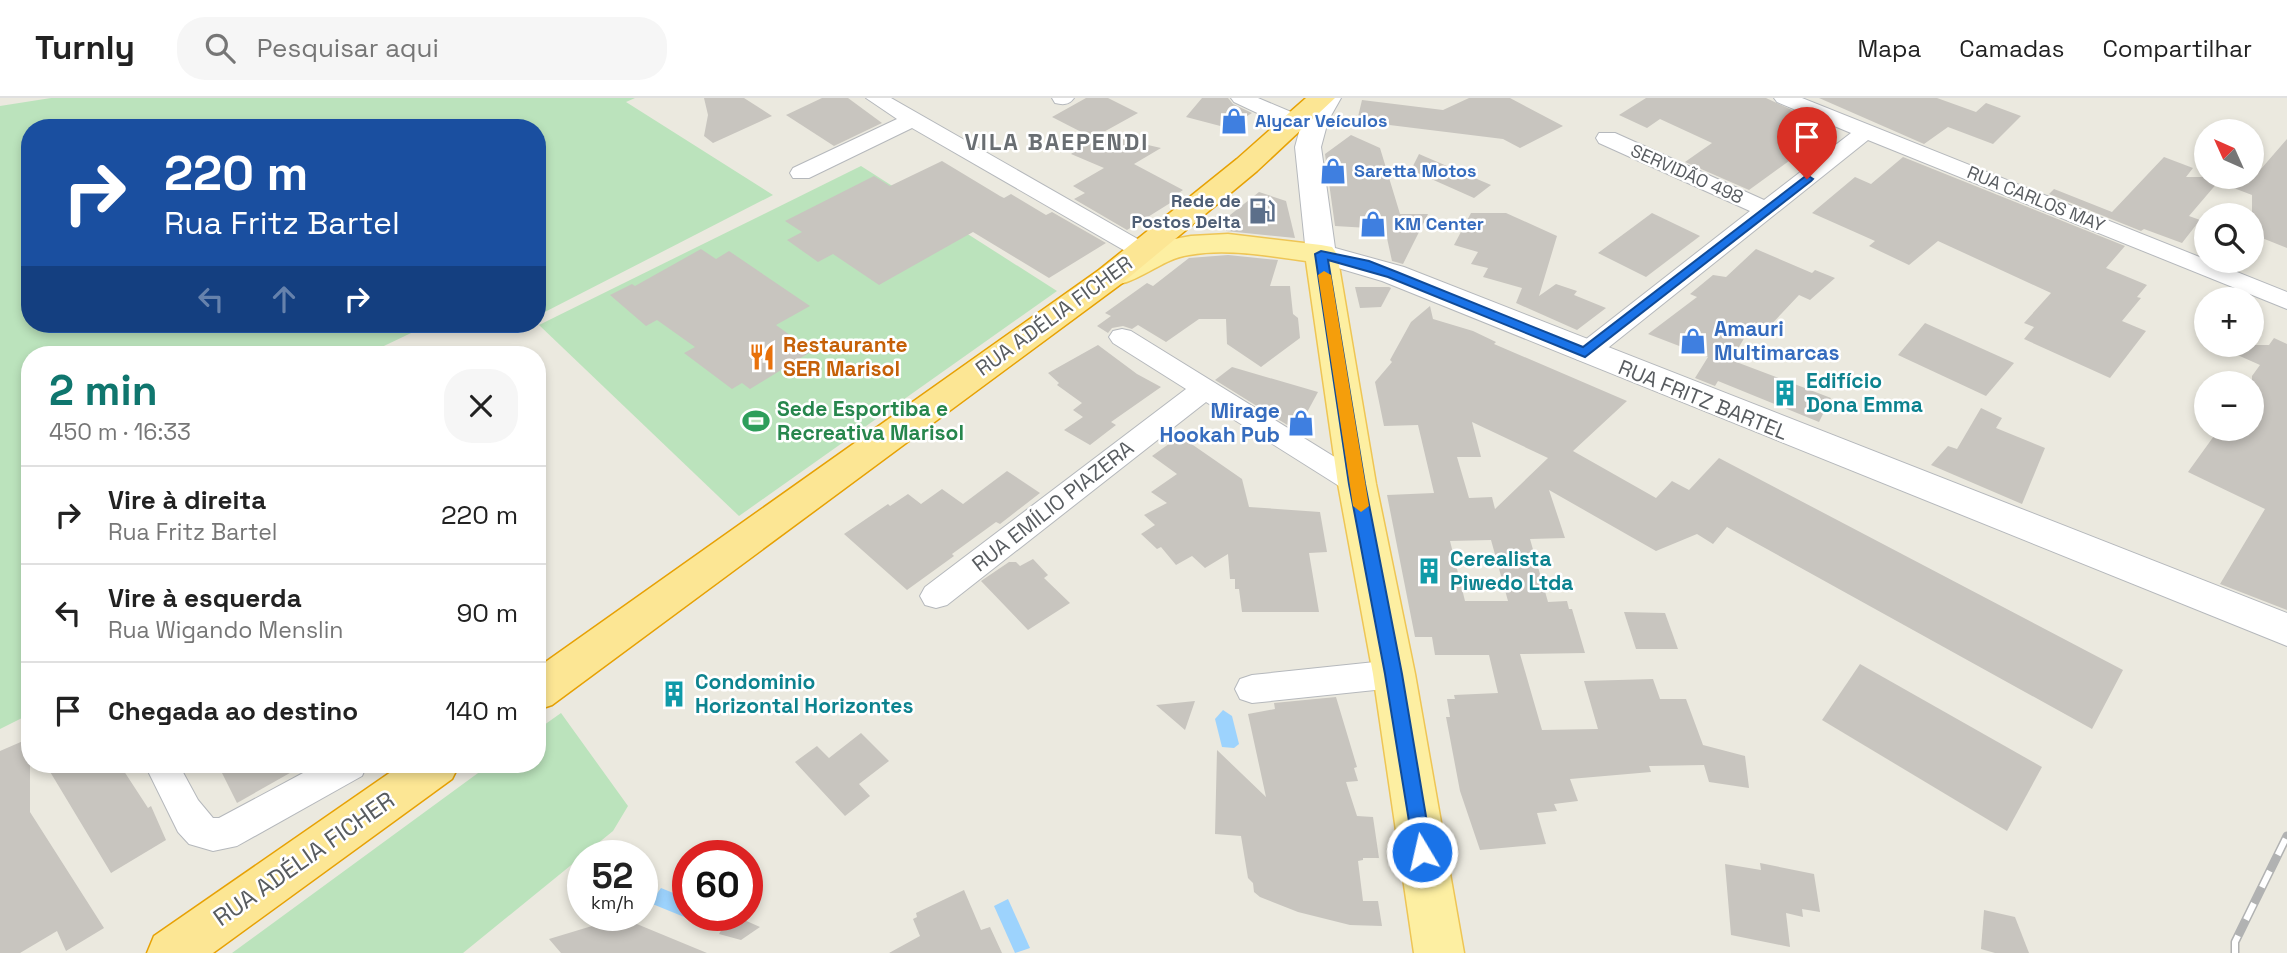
<!DOCTYPE html>
<html lang="pt">
<meta charset="utf-8">
<style>
body{margin:0;font-family:"Space Grotesk",sans-serif;background:#f6f6f6;color:#222;height:100vh;display:flex;flex-direction:column;font-size:26px;white-space:nowrap}
*{box-sizing:border-box;margin:0}
p{font-size:23px;color:#767676}
.icon{flex:none;width:38px;height:38px;fill:none;stroke:currentColor;stroke-width:2;stroke-linecap:round;stroke-linejoin:round}
.map{position:relative;flex:1;overflow:hidden}
.details{position:absolute;left:21px;top:248px;width:525px;height:427px;display:flex;flex-direction:column;background:#fff;border-radius:28px;box-shadow:0 4px 10px #0003}
.details>*{flex:none}
.hud{position:absolute;left:21px;top:21px;width:525px;height:214px;border-radius:28px;box-shadow:0 4px 10px #0003;background:#1a4fa0;color:#fff;overflow:hidden}
.needle{width:46px;rotate:315deg}
.tools{position:absolute;left:2194px;top:21px;display:grid;gap:14px}
.tools a{display:grid;place-items:center;width:70px;height:70px;border-radius:50%;background:#fff;box-shadow:0 4px 10px #0003;font-size:35px}
.speed{position:absolute;left:567px;top:742px;display:flex;gap:14px;font-size:35px;font-weight:700;text-align:center}
.speed>*{display:grid;place-content:center;width:91px;height:91px;border-radius:50%;background:#fff;box-shadow:0 4px 10px #0003;line-height:1}
.speed small{font-size:18px;font-weight:400}
.speed .limit{border:10px solid #d22;background:#fff;color:#111}
.pin{position:absolute;display:grid;place-items:center;width:60px;height:60px;color:#fff;margin:-72px -30px;border-radius:50% 50% 50% 0;rotate:-45deg;box-shadow:0 0 7px #0007}
.pin .icon{rotate:45deg}
.me{position:absolute;width:77px;margin:-38px;rotate:351deg;stroke-linejoin:round;filter:drop-shadow(0 0 5px #0008)}
.turn{display:flex;align-items:center;gap:24px;height:147px;padding:0 28px;font-size:32px}
.turn .icon{width:91px;height:91px;stroke-width:2.5}
.turn b{display:block;font-size:49px;line-height:60px}
.lanes{display:flex;align-items:center;height:66px;padding:0 28px;background:#0003;justify-content:center;gap:35px;direction:ltr}
.lanes .off{opacity:.35}
.round{display:grid;place-items:center;flex:none;width:74px;height:74px;border-radius:28px;background:#f6f6f6}
.head{display:flex;align-items:center;justify-content:space-between;height:119px;padding:0 28px}
h1{font-size:42px;font-weight:600;line-height:52px;color:#0f766e}
ul{padding:0;list-style:none}
li{display:flex;align-items:center;gap:21px;height:98px;padding:0 28px;border-top:2px solid #e0e0e0}
li div{flex:1}
li b{display:block;font-size:26px}
li em{font-style:normal}
header{display:flex;align-items:center;gap:42px;box-sizing:border-box;height:98px;padding:0 35px;background:#fff;border-bottom:2px solid #e0e0e0}
header strong{font-size:33px}
nav{display:flex;gap:38px;margin-inline-start:auto;font-size:24px}
.search{width:490px;height:63px;background:#f6f6f6;display:flex;align-items:center;gap:18px;box-sizing:border-box;padding:0 24px;border-radius:28px;color:#767676;font-size:26px}
.map>svg:first-child{display:block}
</style>
<header>
<strong>Turnly</strong>
<div class="search"><svg class="icon" aria-label="search" viewBox="0 0 24 24"><circle cx="10" cy="10" r="6"/><path d="M15 15l6 6"/></svg>Pesquisar aqui</div>
<nav><a>Mapa</a><a>Camadas</a><a>Compartilhar</a></nav>
</header>
<div class="map">
<svg width="2287" height="855" viewBox="0 0 2287 855">
<rect width="100%" height="100%" fill="#ebe9df"/>
<!-- green -->
<g fill="#bbe3bc">
<path d="M51 0H635L626 4 773 97 537 218V30H30V226H430L365 257H30V616L0 631V8Z"/>
<path d="M861 68 1057 193 739 418 539 227Z"/>
<path d="M561 615 628 708 613 733 463 855H232L489 667H537V632Z"/>
</g>
<!-- water -->
<g fill="#9dd3fd">
<path d="M1223 612 1232 618 1239 646 1234 650 1222 649 1215 621Z"/>
<path d="M661 790 688 801V817H698L694 823 650 805Z"/>
<path d="M1008 801 1030 850 1015 855 994 808Z"/>
</g>
<!-- building -->
<g fill="#c8c5bf" fill-rule="evenodd">
<path d="M704 0H744L772 18 713 45 704 38 708 17Z"/>
<path d="M822 0H848L882 25 834 48 786 17Z"/>
<path d="M1086 0H1108L1138 15 1100 36 1161 50 1134 66 1183 92 1171 100 1175 102 1127 132 1074 101 1085 95 1073 88 1104 70 1071 56 1098 37 1093 40 1052 19Z"/>
<path d="M1202 0H1228L1233 6 1252 15 1228 30 1186 19Z"/>
<path d="M1469 0H1510L1563 28 1520 50 1503 41 1357 23 1362 2 1443 12Z"/>
<path d="M1646 0H1766L1822 26 1795 45 1807 50 1749 92 1685 64 1712 45 1660 21 1647 30 1619 17Z"/>
<path d="M1819 0H1937L1976 14 1986 5 2021 18 1993 46 1948 29 1924 46Z"/>
<path d="M1351 37 1380 50 1400 116H1428L1403 166 1392 163 1385 131 1335 128 1325 56Z"/>
<path d="M2287 41V150L2252 136V97L2218 84 2189 118 2200 122 2182 145 2144 131 2141 133 2049 96 2054 91 2112 114 2164 59 2193 70 2186 79H2254Z"/>
<path d="M1419 56 1491 87 1474 100 1411 72Z"/>
<path d="M1903 59 2125 148 2106 170 2147 187 2137 199 2141 200 2122 223 2146 233 2110 280 2024 241 2034 229 2024 225 2051 195 1938 143 1909 167 1869 148 1875 143 1812 115 1855 79 1871 86Z"/>
<path d="M942 63 1000 98 1004 100 1011 96 1046 117 1052 114 1106 145 1049 180 973 134 879 187 833 156 818 164 787 142 802 134 785 123 874 78 890 88Z"/>
<path d="M1259 94 1286 103 1295 140 1226 133 1225 121Z"/>
<path d="M1471 115H1506L1557 138 1539 198 1556 186 1577 193 1574 197 1606 210 1577 232 1516 205 1522 190 1483 179 1488 170 1471 166 1478 154 1454 147Z"/>
<path d="M1652 115 1700 138 1646 179 1598 155Z"/>
<path d="M701 151 716 161 729 153 810 208 776 227 812 253 750 291 742 285 732 291 684 255 695 249 657 222 646 228 610 197 632 186 635 188Z"/>
<path d="M1756 151 1812 175 1815 172 1835 180 1810 202 1799 197 1768 230 1754 224 1731 262 1831 300 1819 324 1718 283 1715 288 1695 280 1708 259 1648 236 1697 199 1690 196 1713 177 1726 179Z"/>
<path d="M1228 157 1278 162 1270 188H1290L1293 216 1298 220 1300 240 1261 269 1227 246 1226 221H1199L1166 244 1138 227 1132 231 1123 228 1112 230 1108 235 1097 228 1111 218 1105 215 1147 185 1153 188 1189 160Z"/>
<path d="M1355 189H1389L1391 190 1381 209 1360 210Z"/>
<path d="M1430 208 1433 221 1473 233 1496 244 1494 246 1627 303 1573 353 1656 400 1672 383 1689 392 1719 360 2123 572 2092 631 1727 429 1713 446 1697 436 1656 453 1549 392 1565 440 1530 441 1548 504 1567 503 1569 511H1572L1585 555 1520 556 1542 632 1598 631 1584 583 1653 581 1660 601H1686L1703 647 1745 658 1749 690 1709 684 1704 667 1649 668 1651 674 1570 681 1578 703 1554 706 1557 713 1537 715 1546 746 1480 752 1460 693 1446 619H1450L1447 601H1455L1454 597 1498 595 1489 557H1435L1432 539H1415L1387 397 1434 395 1418 327 1384 328 1375 284 1392 264 1390 262 1411 224ZM1472 324 1548 360 1495 411 1492 399 1469 400 1457 359H1481ZM1491 442 1508 503H1465L1450 443Z"/>
<path d="M1925 225 2014 265 1986 298 1898 257Z"/>
<path d="M2274 240 2287 246V512L2220 486 2265 411 2188 374 2219 331H2252V278L2260 267 2215 247H2269Z"/>
<path d="M1098 247 1137 276 1161 289 1111 324 1116 327 1090 347 1064 332 1083 319 1073 312 1082 305 1057 287 1059 285 1048 275Z"/>
<path d="M1232 269 1318 294 1297 333 1215 282Z"/>
<path d="M1981 310 2002 320 1996 330 2045 350 2022 406 1931 367 1948 348 1957 351Z"/>
<path d="M1180 338 1242 381 1249 409 1320 414 1327 454 1309 455 1319 514H1242L1239 491H1235V481H1230L1228 456 1205 470 1192 458 1176 467 1161 449 1157 451 1141 436 1155 427 1144 417 1167 405 1151 394 1177 376 1152 358Z"/>
<path d="M1007 373 1040 395 1000 426 996 424 952 456 954 458 907 492 844 436 888 406 890 408 908 396 921 406 942 391 963 406Z"/>
<path d="M1033 461 1048 477 1044 480 1070 505 1028 532 981 483 1009 464H1016L1020 468Z"/>
<path d="M1624 514 1665 515 1678 551H1636Z"/>
<path d="M1860 566 2042 669 2007 733 1822 622Z"/>
<path d="M1336 599 1357 669 1354 670 1358 683 1346 684 1357 718 1373 719 1379 760H1363V762L1358 763 1363 803H1378L1382 828 1350 827 1298 814 1260 799 1254 794 1253 785 1248 780 1241 738 1215 736 1217 652 1266 699 1248 616 1275 611 1274 605Z"/>
<path d="M1195 603 1185 632 1156 607Z"/>
<path d="M861 635 889 663 859 686 870 698 845 718 795 664 817 648 829 660Z"/>
<path d="M30 640V714L104 830 66 853 57 833 20 855H0V653Z"/>
<path d="M46 667H120L148 710 151 708 166 742 111 775Z"/>
<path d="M218 667H304L237 705Z"/>
<path d="M1760 765 1814 776 1820 814 1802 811 1803 819 1786 815 1790 849 1731 837 1725 766 1761 772Z"/>
<path d="M964 792 981 832 990 829 1002 855H889L920 838 913 821 917 819 916 815Z"/>
<path d="M1984 812 2015 819 2029 855H1995L1981 851Z"/>
<path d="M608 817H615L707 855H561L549 841 602 825Z"/>
<path d="M730 817H733L760 829 741 842 719 836Z"/>
</g>
<g fill="none" stroke-linecap="round" stroke-linejoin="round">
<!-- minor casing -->
<g stroke="#b5b8bc" stroke-width="2">
<g id="minor">
<path d="M866 0H891L1150 148 1154 153 1150 158 1142 160 1134 158 912 30 809 80H793L790 75 793 70 897 21Z"/>
<path d="M1052 0H1074C1069 7 1063 7 1055 5Z"/>
<path d="M1231 0H1258L1303 19 1306 24 1303 29H1287L1234 4Z"/>
<path d="M1774 0H1802L2287 194V211L1868 42 1594 261 1585 264 1576 261 1572 255 1576 249 1750 113 1599 45 1596 40 1599 35H1615L1764 102 1851 35 1777 4Z"/>
<path d="M1122 231 1131 233 1367 379 1371 386 1367 393 1357 396 1347 393 1206 304 947 507 936 510 925 507 920 498 925 489 1186 291 1113 245 1109 239 1113 233Z"/>
<path d="M1394 562 1406 566 1410 576 1406 586 1394 590 1252 605 1240 601 1235 591 1240 581 1252 577Z"/>
<path d="M145 667H179L198 702 213 720H219L318 667H367L362 678 237 748 213 753 189 746 178 734Z"/>
</g>
</g>
<!-- tertiary casing -->
<g stroke="#b5b8bc" stroke-width="2">
<path id="tertiary" d="M1315 0H1341L1328 23 1321 49 1335 150 1404 169 2287 515V548L1382 183 1311 162 1306 156 1295 49 1302 23Z"/>
</g>
<!-- primary casing -->
<g stroke="#eec555" stroke-width="3">
<path id="primary" d="M1228 136 1321 147 1332 149 1337 156 1376 386 1415 576 1464 855H1414L1373 576 1338 386 1306 163C1268 158 1227 150 1189 157 1158 161 1131 194 1099 186L1094 179 1099 172 1163 143 1191 138Z"/>
</g>
<!-- trunk casing -->
<g stroke="#e7a104" stroke-width="3">
<g id="trunk">
<path d="M1306 0H1335L1257 73 1121 186 552 607 537 612V570L1099 172 1237 61Z"/>
<path d="M401 667H459L452 681 213 855H147L154 838Z"/>
</g>
</g>
<!-- minor -->
<use href="#minor" fill="#fff" fill-rule="evenodd"/>
<!-- tertiary -->
<use href="#tertiary" fill="#fff" fill-rule="evenodd"/>
<!-- primary -->
<use href="#primary" fill="#fdefa2" fill-rule="evenodd"/>
<!-- trunk -->
<use href="#trunk" fill="#fce694" fill-rule="evenodd"/>
<!-- rail casing -->
<g stroke="#b1b2b2" stroke-width="9">
<path id="rail" d="M2235 855V844L2287 738"/>
</g>
<!-- rail -->
<use href="#rail" stroke="#fff" stroke-width="6" stroke-dasharray="18" stroke-linecap="butt"/>
</g>
<!-- route -->
<path fill="#1a73e8" stroke="#114b97" stroke-width="2" d="M1807 77 1813 81 1811 83 1585 259 1388 179 1328 162 1365 386 1402 576 1432 754 1429 760 1422 763 1415 760 1385 576 1349 386 1315 156 1321 153 1369 163 1397 174 1583 249Z"/>
<!-- slow -->
<path fill="#f59e0b" d="M1324 173 1331 177 1369 408 1361 414 1353 408 1318 177Z"/>
<!-- icons -->
<defs>
<g id="shop-bare" transform="scale(2.1)"><path d="M-5-2.5h2.3a2.7 3.5 0 0 1 5.4 0H5L5.5 6h-11ZM-1.5-2.5h3a1.5 2.3 0 0 0-3 0Z" fill="#3f7fe0" stroke="#fff" stroke-width="2.5" paint-order="stroke"/></g>
<g id="fuel-bare" transform="scale(2.1)"><path d="M-5.5-6h7V0h2V4h1.3V-2.5L3-4.5l.8-.8L6-3V5H2.5V1h-1V6h-7ZM-4.2-4.7v3.2H.2V-4.7Z" fill="#5c6f8a" stroke="#fff" stroke-width="2.5" paint-order="stroke"/></g>
<g id="restaurant-bare" transform="scale(2.1)"><path d="M-5-6h1v4h1v-4h1v4h1v-4h1v5L-1.5 .5V6h-2V.5L-5-1ZM5-6V6H3V1.5H1.5Q1.5-4 5-6Z" fill="#e8710a" stroke="#fff" stroke-width="2.5" paint-order="stroke"/></g>
<g id="building-bare" transform="scale(2.1)"><path d="M-4-6H4V6H1V3H-1V6H-4ZM-2.5-4.3h1.7v1.8h-1.7ZM.8-4.3h1.7v1.8H.8ZM-2.5-1h1.7V.8h-1.7ZM.8-1h1.7V.8H.8Z" fill="#0f9aa8" stroke="#fff" stroke-width="2.5" paint-order="stroke"/></g>
<g id="stadium-bare" transform="scale(2.1)"><path d="M0-5a6.5 5 0 1 0 0 10a6.5 5 0 1 0 0-10ZM-3.5-1.8h7v3.6h-7Z" fill="#2e9e5b" stroke="#fff" stroke-width="2.5" paint-order="stroke"/></g>
</defs>
<g fill-rule="evenodd">
<use href="#shop-bare" x="1234" y="23"/>
<use href="#shop-bare" x="1333" y="73"/>
<use href="#fuel-bare" x="1262" y="113"/>
<use href="#shop-bare" x="1373" y="126"/>
<use href="#shop-bare" x="1693" y="243"/>
<use href="#restaurant-bare" x="762" y="259"/>
<use href="#building-bare" x="1785" y="295"/>
<use href="#stadium-bare" x="756" y="323"/>
<use href="#shop-bare" x="1301" y="325"/>
<use href="#building-bare" x="1429" y="473"/>
<use href="#building-bare" x="674" y="596"/>
</g>
<g text-anchor="middle" stroke-width="5" stroke-linejoin="round" paint-order="stroke">
<!-- far-shop labels -->
<g font-size="18" font-weight="bold" fill="#366cbe" stroke="#fff" text-anchor="start">
<text x="1255" y="29">Alycar Veículos</text>
<text x="1354" y="79">Saretta Motos</text>
<text x="1394" y="132">KM Center</text>
</g>
<!-- far-street labels -->
<g font-size="18" fill="#585c60" stroke="#fff">
<text transform="translate(1687 76) rotate(24)" y="6">SERVIDÃO 498</text>
<text transform="translate(2036 101) rotate(22)" y="6">RUA CARLOS MAY</text>
</g>
<!-- far-service labels -->
<g font-size="18" font-weight="bold" fill="#4e5e75" stroke="#fff" text-anchor="end">
<text x="1241" y="109">Rede de<tspan x="1241" dy="21">Postos Delta</tspan></text>
</g>
<!-- street labels -->
<g font-size="21" fill="#585c60" stroke="#fff">
<text transform="translate(1054 218) rotate(-36)" y="7">RUA ADÉLIA FICHER</text>
<text transform="translate(1703 302) rotate(22)" y="7">RUA FRITZ BARTEL</text>
<text transform="translate(1053 408) rotate(-38)" y="7">RUA EMÍLIO PIAZERA</text>
</g>
<!-- shop labels -->
<g font-size="21" font-weight="bold" fill="#366cbe" stroke="#fff" text-anchor="start">
<text x="1714" y="238">Amauri<tspan x="1714" dy="24">Multimarcas</tspan></text>
<text x="1280" y="320" text-anchor="end">Mirage<tspan x="1280" dy="24">Hookah Pub</tspan></text>
</g>
<!-- food labels -->
<g font-size="21" font-weight="bold" fill="#c56008" stroke="#fff" text-anchor="start">
<text x="783" y="254">Restaurante<tspan x="783" dy="24">SER Marisol</tspan></text>
</g>
<!-- culture labels -->
<g font-size="21" font-weight="bold" fill="#0d838f" stroke="#fff" text-anchor="start">
<text x="1806" y="290">Edifício<tspan x="1806" dy="24">Dona Emma</tspan></text>
<text x="1450" y="468">Cerealista<tspan x="1450" dy="24">Piwedo Ltda</tspan></text>
<text x="695" y="591">Condominio<tspan x="695" dy="24">Horizontal Horizontes</tspan></text>
</g>
<!-- leisure labels -->
<g font-size="21" font-weight="bold" fill="#27864d" stroke="#fff" text-anchor="start">
<text x="777" y="318">Sede Esportiba e<tspan x="777" dy="24">Recreativa Marisol</tspan></text>
</g>
<!-- far-district labels -->
<g font-size="23" font-weight="bold" letter-spacing="2" fill="#696e72" stroke="#fff">
<text x="1057" y="52">VILA BAEPENDI</text>
</g>
<!-- near-street labels -->
<g font-size="24" fill="#585c60" stroke="#fff">
<text transform="translate(304 761) rotate(-35)" y="8">RUA ADÉLIA FICHER</text>
</g>
</g>
</svg>
<div class="tools">
<a><svg class="needle" viewBox="-14 -14 28 28"><path d="M0-13l5 13h-10z" fill="#e53935"/><path d="M0 13l5-13h-10z" fill="#767676"/></svg></a>
<a><svg class="icon" aria-label="search" viewBox="0 0 24 24"><circle cx="10" cy="10" r="6"/><path d="M15 15l6 6"/></svg></a>
<a>+</a>
<a>−</a>
</div>
<div class="speed"><div>52<small>km/h</small></div><div class="limit">60</div></div>
<div class="pin" style="left:1807px;top:81px;background:#d93025"><svg class="icon" aria-label="arrive" viewBox="0 0 24 24"><path d="M6 21V4h12l-3 4 3 4H6"/></svg></div>
<svg class="me" style="left:1422px;top:754px" viewBox="-20 -20 40 40"><circle r="17" fill="#1a73e8" stroke="#fff" stroke-width="3"/><path d="M0-11L8 9 0 5-8 9z" fill="#fff"/></svg>
<div class="hud">
<div class="turn"><svg class="icon" aria-label="right" viewBox="0 0 24 24"><path d="M7 20v-9h11M14 6l5 5-5 5"/></svg><div><b>220 m</b>Rua Fritz Bartel</div></div>
<div class="lanes"><svg class="icon off" aria-label="left" viewBox="0 0 24 24"><path d="M17 20v-9H6M10 6l-5 5 5 5"/></svg><svg class="icon off" aria-label="ahead" viewBox="0 0 24 24"><path d="M12 20V5M6 11l6-6 6 6"/></svg><svg class="icon" aria-label="right" viewBox="0 0 24 24"><path d="M7 20v-9h11M14 6l5 5-5 5"/></svg></div>
</div>
<section class="details">
<div class="head"><div><h1>2 min</h1><p>450 m · 16:33</p></div><a class="round"><svg class="icon" aria-label="close" viewBox="0 0 24 24"><path d="M6 6l12 12M18 6L6 18"/></svg></a></div>
<ul>
<li><svg class="icon" aria-label="right" viewBox="0 0 24 24"><path d="M7 20v-9h11M14 6l5 5-5 5"/></svg><div><b>Vire à direita</b><p>Rua Fritz Bartel</p></div><em>220 m</em></li>
<li><svg class="icon" aria-label="left" viewBox="0 0 24 24"><path d="M17 20v-9H6M10 6l-5 5 5 5"/></svg><div><b>Vire à esquerda</b><p>Rua Wigando Menslin</p></div><em>90 m</em></li>
<li><svg class="icon" aria-label="arrive" viewBox="0 0 24 24"><path d="M6 21V4h12l-3 4 3 4H6"/></svg><div><b>Chegada ao destino</b></div><em>140 m</em></li>
</ul>
</section>
</div>
